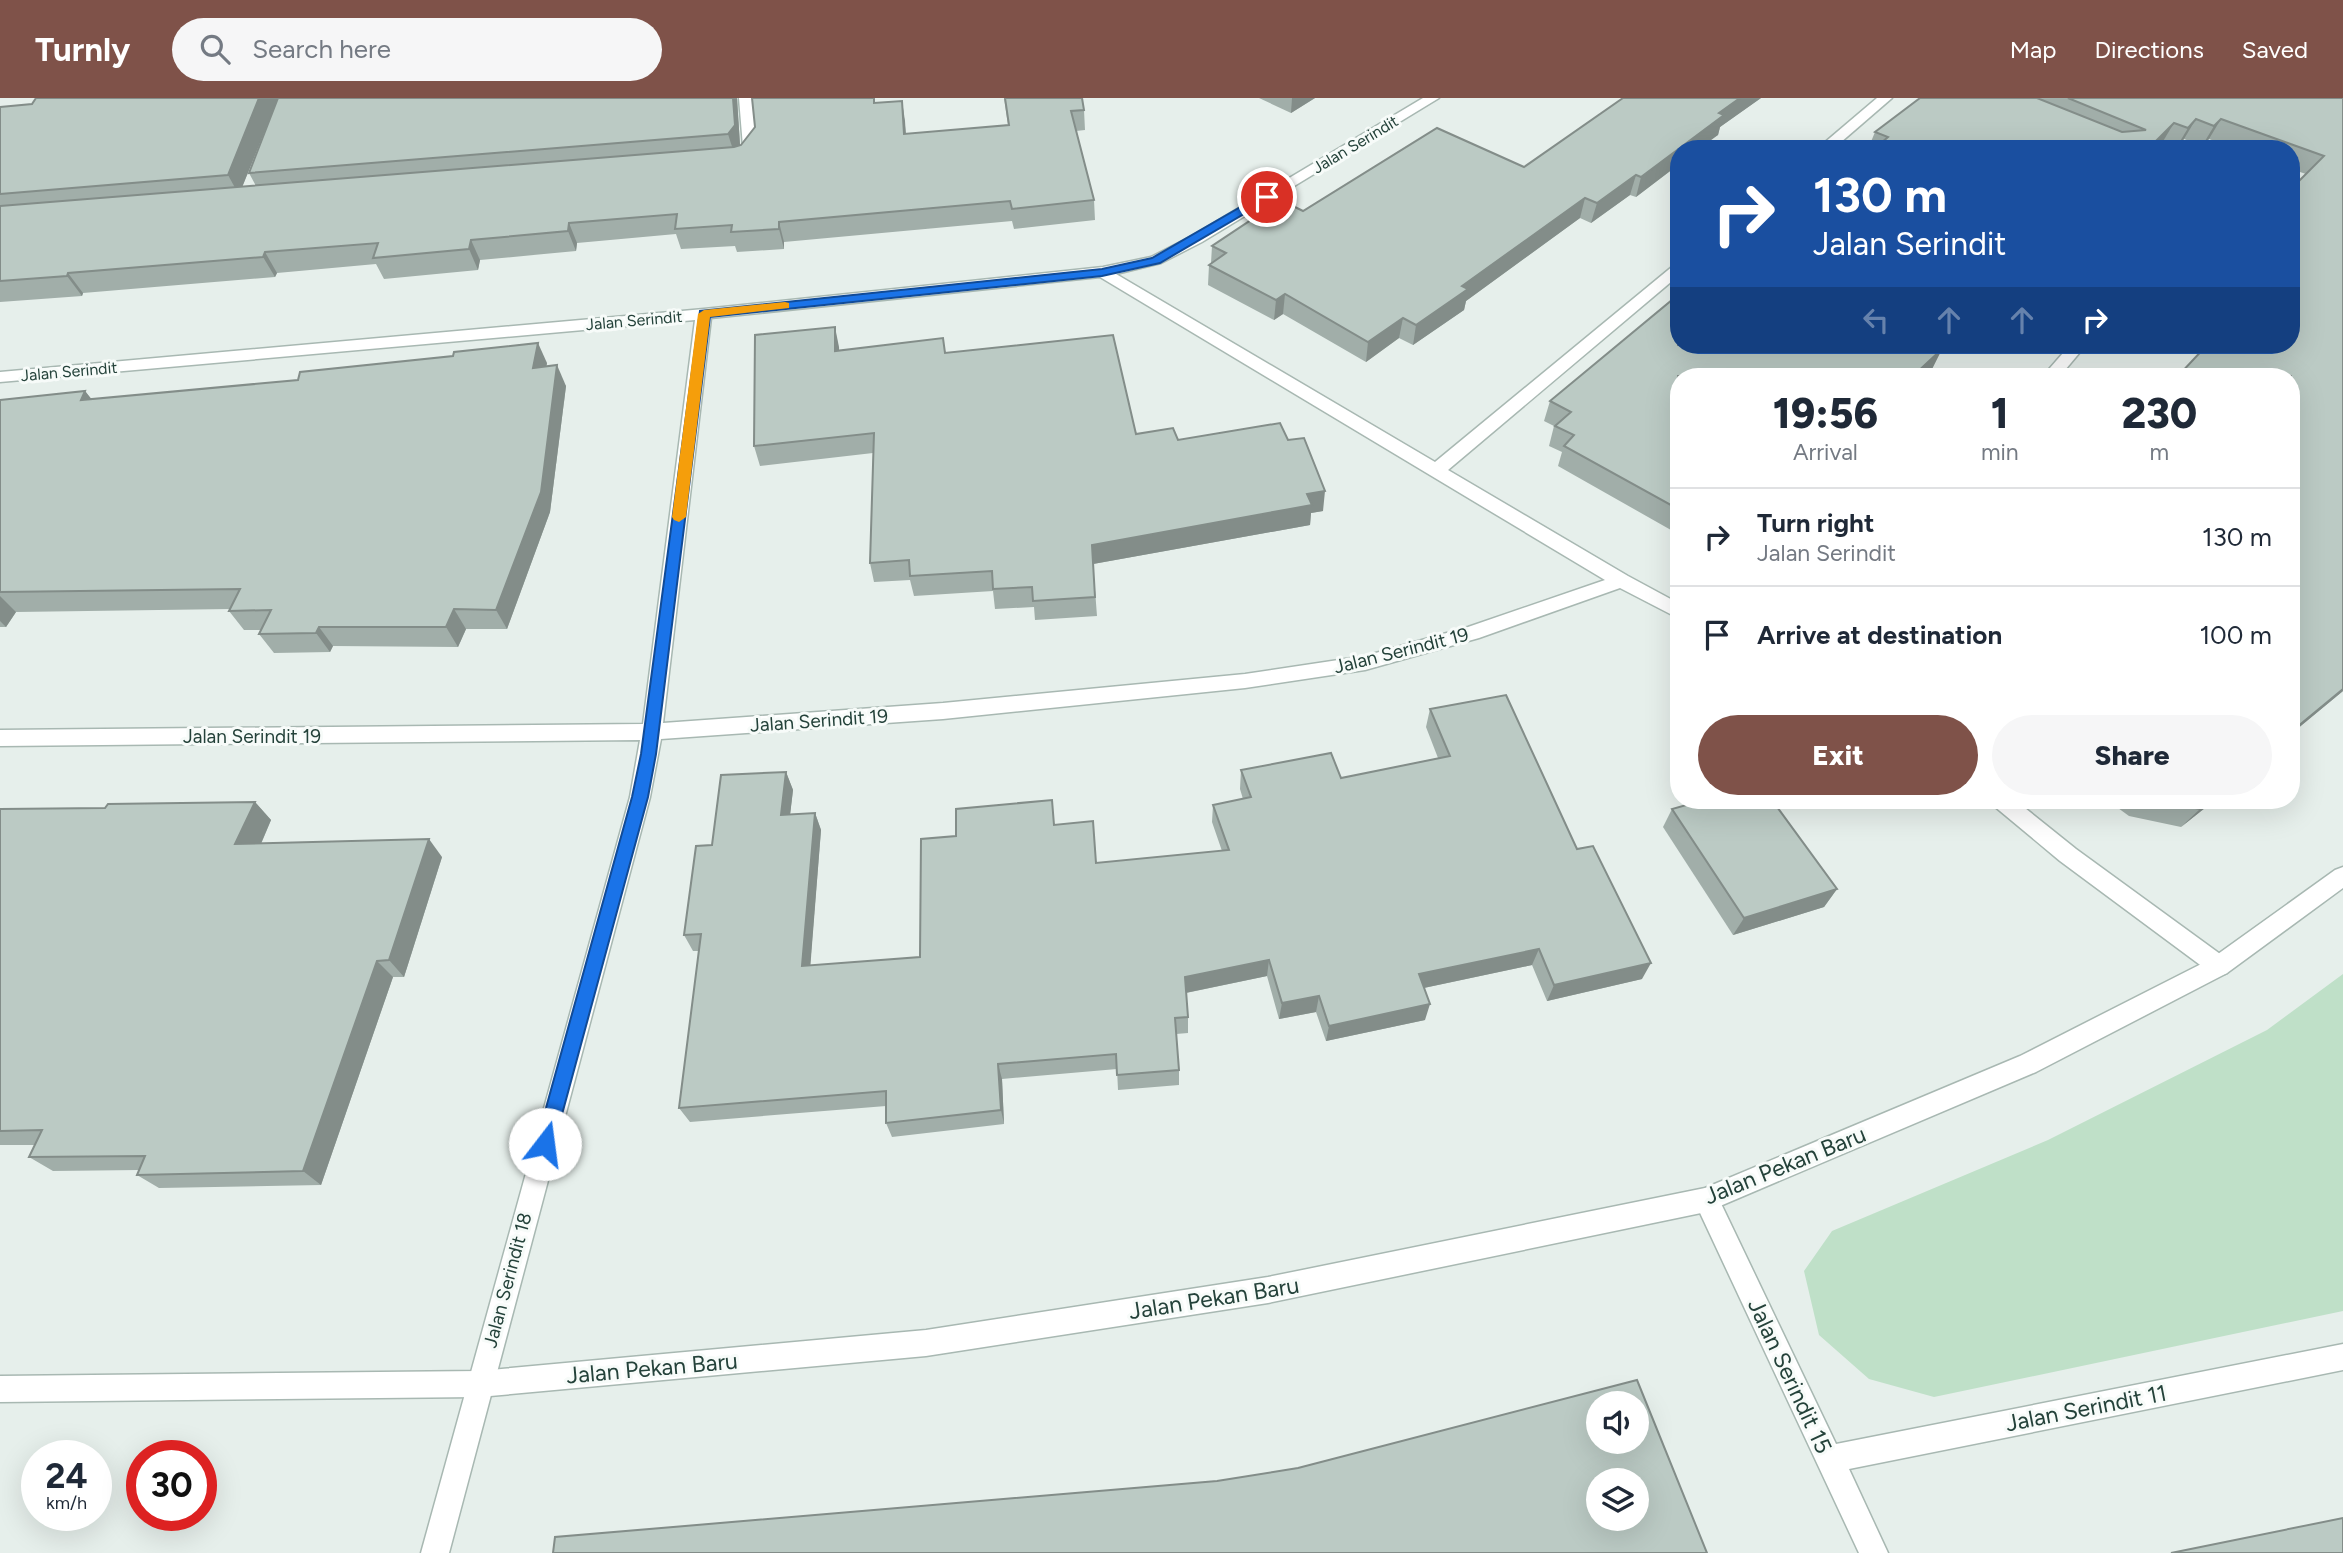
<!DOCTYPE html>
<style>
body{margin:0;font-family:Figtree,sans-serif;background:#f6f6f7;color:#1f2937;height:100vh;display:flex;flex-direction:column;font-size:26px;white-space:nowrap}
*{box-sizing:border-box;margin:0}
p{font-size:23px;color:#747a83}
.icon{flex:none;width:38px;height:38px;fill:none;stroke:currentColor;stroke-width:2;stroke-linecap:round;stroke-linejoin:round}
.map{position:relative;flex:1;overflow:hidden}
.panel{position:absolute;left:1670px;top:270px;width:630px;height:441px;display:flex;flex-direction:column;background:#fff;border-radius:28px;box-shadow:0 7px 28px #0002}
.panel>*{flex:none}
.top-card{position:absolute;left:1670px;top:42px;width:630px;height:214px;border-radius:28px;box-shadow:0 7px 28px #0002;background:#1a4fa0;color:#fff;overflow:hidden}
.fabs{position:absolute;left:1586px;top:1293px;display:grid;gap:14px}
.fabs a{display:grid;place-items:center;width:63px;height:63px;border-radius:50%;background:#fff;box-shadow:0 7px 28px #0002;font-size:35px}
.speed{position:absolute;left:21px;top:1342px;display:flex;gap:14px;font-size:35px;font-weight:700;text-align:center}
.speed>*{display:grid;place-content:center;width:91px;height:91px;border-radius:50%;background:#fff;box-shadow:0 7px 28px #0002;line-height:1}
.speed small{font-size:18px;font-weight:400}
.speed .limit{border:10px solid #d22;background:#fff;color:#111}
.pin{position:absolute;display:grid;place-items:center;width:60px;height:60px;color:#fff;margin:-30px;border:4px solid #fff;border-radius:50%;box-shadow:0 2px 7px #0007}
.me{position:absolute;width:77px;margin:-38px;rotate:15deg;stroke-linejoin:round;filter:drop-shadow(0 0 5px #0008)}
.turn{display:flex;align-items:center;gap:24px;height:147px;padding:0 28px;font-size:32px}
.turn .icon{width:91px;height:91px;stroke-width:2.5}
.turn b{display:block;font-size:49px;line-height:60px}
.lanes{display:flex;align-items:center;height:66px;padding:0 28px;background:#0003;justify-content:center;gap:35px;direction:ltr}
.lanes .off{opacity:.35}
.eta{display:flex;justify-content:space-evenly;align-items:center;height:119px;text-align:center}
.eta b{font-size:42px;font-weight:800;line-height:49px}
.primary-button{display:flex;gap:14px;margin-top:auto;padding:14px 28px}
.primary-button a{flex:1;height:80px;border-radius:42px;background:#7f5249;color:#fff;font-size:28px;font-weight:800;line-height:80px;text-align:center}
.primary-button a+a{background:#f6f6f7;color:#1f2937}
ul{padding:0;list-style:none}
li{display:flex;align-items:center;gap:21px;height:98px;padding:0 28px;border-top:2px solid #e0e1e3}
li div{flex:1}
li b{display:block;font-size:26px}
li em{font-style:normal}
header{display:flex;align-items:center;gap:42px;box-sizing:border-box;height:98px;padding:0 35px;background:#7f5249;color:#fff}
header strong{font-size:33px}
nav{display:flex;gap:38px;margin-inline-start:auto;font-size:24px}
.search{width:490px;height:63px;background:#f6f6f7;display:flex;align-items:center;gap:18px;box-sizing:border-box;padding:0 24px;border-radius:38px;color:#747a83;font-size:26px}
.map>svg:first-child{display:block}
</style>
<header>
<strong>Turnly</strong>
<div class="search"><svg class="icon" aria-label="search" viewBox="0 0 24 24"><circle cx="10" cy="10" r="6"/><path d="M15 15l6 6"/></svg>Search here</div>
<nav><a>Map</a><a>Directions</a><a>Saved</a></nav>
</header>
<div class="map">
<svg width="2343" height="1455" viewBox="0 0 2343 1455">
<rect width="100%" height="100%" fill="#e6efeb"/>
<!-- green -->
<path fill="#bfe0c8" d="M2343 876V1213L1934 1299 1869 1281 1819 1237 1804 1173 1832 1133 2048 1042 2267 932Z"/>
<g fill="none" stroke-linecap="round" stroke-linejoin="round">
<!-- service casing -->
<g stroke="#a8b8b2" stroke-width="3">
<path id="service" d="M739 0H753L757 49 746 63 741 64 734 60 743 49Z"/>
</g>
<!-- minor casing -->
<g stroke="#a8b8b2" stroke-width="3">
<g id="minor">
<path d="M1423 0H1439L1202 144 1161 165 1116 176 1435 364 1673 168 1678 167V178L1448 372 1628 478 1678 505V520L1620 490 1479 540 1365 572 1245 590 943 621 661 641 650 699 449 1455H421L630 699 640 642 0 648V632L643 626 695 222 0 284V274L704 211 1103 169 1151 159 1192 138ZM1100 179 1605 482 1468 529 1365 558 1245 576 943 605 663 625 711 220Z"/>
<path d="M1877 0H1892L1833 51H1817Z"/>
<path d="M2070 247H2086L2060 278H2043Z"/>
<path d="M1991 702H2015L2076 751 2227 861 2230 868 2227 875 2219 878 2211 875 2060 763 1994 708Z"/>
<path d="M1706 1090 1715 1093 1836 1346 2343 1246V1272L1849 1371 1888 1455H1859L1694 1102 1697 1093Z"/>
</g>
</g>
<!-- tertiary casing -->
<g stroke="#a8b8b2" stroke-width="3">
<path id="tertiary" d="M2343 769V790L2227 875 2036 974 1706 1114 1268 1205 926 1258 479 1299 0 1304V1278L479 1273 926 1232 1268 1179 1705 1090 2020 958 2211 861 2335 772Z"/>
</g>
<!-- service -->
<use href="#service" fill="#fff" fill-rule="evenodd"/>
<!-- minor -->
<use href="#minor" fill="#fff" fill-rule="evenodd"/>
<!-- tertiary -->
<use href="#tertiary" fill="#fff" fill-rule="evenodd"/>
</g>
<!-- wall -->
<g fill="#a1aea9">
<path d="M278 0H737L740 47 877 5 902 3 906 36 1008 27 1004 0H1082L1084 12 1085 32 1076 33 1094 102 1095 122 1014 131 1012 123 784 144V151L737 154 735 148 681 151 676 136 577 145 576 153 480 162 478 172 384 181 376 166 277 175 275 179 83 195 82 198 0 204V9L278 0 242 89 256 88 249 75Z"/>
<path d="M1259 0H1315L1291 15Z"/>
<path d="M1623 0H1761L1720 29 1718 37 1678 51V67L1636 99 1630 97 1591 125 1580 120 1466 203 1464 212 1413 247 1399 240 1366 264 1283 216 1274 222 1208 187 1209 167 1211 165 1212 148 1303 113 1524 69Z"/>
<path d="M1920 0H2343V593L2291 636V247L2306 76 2291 71V51H2236L2209 41 2202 48 2184 41 2176 50 2162 45 2156 51H1868L1875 34Z"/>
<path d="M1678 197V247H1933L1942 251 1932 271 1924 278H1678V436L1558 368 1562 354 1549 348 1554 328 1544 323 1550 303Z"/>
<path d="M839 249V252L945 255 1136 336 1178 342H1288L1323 413 1311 415 1310 427 1093 466 1097 518 1035 522 1034 509 995 511 993 493 914 498 910 482 874 484 870 465 873 355 760 368 754 348Z"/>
<path d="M547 265 546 269 566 288 550 414 507 531H466L458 549 333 548 330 554 274 555 259 536 261 532H244L229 513 230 511 16 514 6 529H0V302L85 293 91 301Z"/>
<path d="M1430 611 1577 751 1642 881 1547 903 1532 867 1424 890 1425 922 1326 943 1316 914 1279 921 1267 878 1186 895 1188 919V935L1176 936 1179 972V987L1118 992 1117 971 1002 981 1004 1026 892 1039 886 1025V1008L690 1024 679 1010 699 853H693L684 837 712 747 786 674 793 692 790 716 815 715 821 732 810 868 920 859 956 738 1055 727 1096 765 1222 753 1212 724 1213 707 1243 701 1240 691 1241 672 1341 680 1438 660 1426 629Z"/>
<path d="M2107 702H2215L2181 729 2129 718Z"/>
<path d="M255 704 271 722 261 746 442 759 404 879H393L321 1087 159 1090 137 1077 139 1072 53 1073 29 1059 35 1047H0V711L105 710Z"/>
<path d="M1672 711 1837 791 1824 809 1733 837 1663 729Z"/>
</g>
<!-- shaded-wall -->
<g fill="#838d89">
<path d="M259 0H278L239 97 228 77Z"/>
<path d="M733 0H737L740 47 734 55 728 36Z"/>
<path d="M1292 0H1315L1291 15Z"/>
<path d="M1740 0H1761L1720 29 1718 37 1699 51H1679L1719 15Z"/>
<path d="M902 3 905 23 907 56 904 36Z"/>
<path d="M2196 21 2184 41 2176 50 2188 30Z"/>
<path d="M2221 21 2209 41 2202 48 2214 28Z"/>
<path d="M2174 25 2162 45 2156 51H2148Z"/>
<path d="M1678 52V67L1636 99 1641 79Z"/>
<path d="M1636 77 1630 97 1591 125 1597 105Z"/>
<path d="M1585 100 1580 120 1466 203 1464 212 1413 247 1416 227 1462 188Z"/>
<path d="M779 124 784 144V151L779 131Z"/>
<path d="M569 125 577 145 576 153 568 133Z"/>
<path d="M471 142 480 162 478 172 469 151Z"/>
<path d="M265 154 277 175 275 179 263 159Z"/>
<path d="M68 175 83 195 82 198 67 178Z"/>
<path d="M1285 196 1283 216 1274 222 1276 202Z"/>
<path d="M1403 220 1399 240 1366 264 1368 244Z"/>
<path d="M835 229 839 249 840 273 835 253Z"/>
<path d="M538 245 547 265 542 290 533 270Z"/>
<path d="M1942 251 1932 271 1924 278H1913Z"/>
<path d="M557 267 566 288 550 414 507 531 496 512Z"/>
<path d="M85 293 101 313 81 302Z"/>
<path d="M1325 393 1323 413 1311 415 1310 427 1093 466 1092 447 1307 396Z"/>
<path d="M0 498 16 514 6 529 0 523Z"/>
<path d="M454 511 466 531 458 549 446 529Z"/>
<path d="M319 529 333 548 330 554 316 535Z"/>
<path d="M2343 591V593L2291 636V634Z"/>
<path d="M786 674 793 692 788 735 781 717Z"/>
<path d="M2211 702H2215L2181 729 2200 711Z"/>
<path d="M255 704 271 722 253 764 235 746Z"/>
<path d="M815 715 821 732 809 885 802 868Z"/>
<path d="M429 741 442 759 404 879 389 862Z"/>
<path d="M1837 791 1824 809 1733 837 1744 820Z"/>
<path d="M1539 851 1532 867 1414 892 1419 876Z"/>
<path d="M1269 862 1267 878 1185 895V879Z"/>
<path d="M377 863 393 879 321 1087 303 1073Z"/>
<path d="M1651 865 1642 881 1547 903 1554 887Z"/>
<path d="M1319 898 1316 914 1279 921 1282 905Z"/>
<path d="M1430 906 1425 922 1326 943 1329 928Z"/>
<path d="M998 966 1002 981 1004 1026 1001 1012Z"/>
</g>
<!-- building -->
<g fill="#bbcac4" stroke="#838d89" stroke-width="2" fill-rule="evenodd">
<path d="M36 0H259L228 77 0 96V9L32 6Z"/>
<path d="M278 0H733L735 27 728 36 249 75Z"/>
<path d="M752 0H874V5L902 3 904 36 1009 27 1005 0H1082L1084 12 1071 13 1094 102 1012 111 1010 103 779 124V131L731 134 732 127 675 131 677 116 569 125 568 133 471 142 469 151 373 160 378 145 265 154 263 159 68 175 67 178 0 183V108L734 49 741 47 755 29Z"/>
<path d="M1623 0H1740L1719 15 1724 17 1641 79 1636 77 1597 105 1585 100 1462 188 1468 191 1416 227 1403 220 1368 244 1285 196 1276 202 1209 167 1226 155 1212 148 1281 102 1303 113 1437 30 1524 69Z"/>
<path d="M1920 0H2037L2122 34 2146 32 2068 0H2343V591L2291 634V278H2178L2207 247H2291V91L2324 58 2221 21 2214 28 2196 21 2188 30 2174 25 2148 51H1874L1888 39 1875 34Z"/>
<path d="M1678 197V247H1933L1942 251 1913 278H1678V411L1564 348 1574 337 1555 328 1571 314 1550 303Z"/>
<path d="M835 229V253L943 240 945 255 1113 237 1136 336 1173 330 1178 342 1280 325 1288 342 1304 340 1325 393 1307 396 1312 407 1092 447 1095 499 1033 503 1032 489 993 491 992 473 910 478 909 462 870 465 874 335 754 348 755 237Z"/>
<path d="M538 245 533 270 557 267 541 394 496 512 454 511 446 529H319L316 535 259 536 271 512 229 513 240 491 0 494V302L85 293 81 302 298 282 300 274 453 258 454 254Z"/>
<path d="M1506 597 1577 751 1593 748 1651 865 1554 887 1539 851 1419 876 1430 906 1329 928 1319 898 1282 905 1269 862 1185 879 1188 919 1175 920 1179 972 1117 977 1116 956 998 966 1001 1012 886 1025V993L679 1010 701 836 684 837 696 748 712 747 721 677 786 674 781 717 815 715 802 868 920 859 921 741 956 738V711L1052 702 1054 727 1093 723 1096 765 1229 752 1213 707 1251 699 1241 672 1331 655 1341 680 1450 658 1430 611Z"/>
<path d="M1704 702H1772L1837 791 1744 820 1672 711Z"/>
<path d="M2153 702H2211L2200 711Z"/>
<path d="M255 704 235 746 429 741 389 862 377 863 303 1073 137 1077 145 1058 29 1059 42 1032 0 1033V711L105 710 108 706Z"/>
<path d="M1637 1282 1707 1455H553L555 1439 1217 1383 1298 1370ZM1598 1306H1636V1344H1598ZM1598 1382H1636V1421H1598Z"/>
<path d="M2343 1420V1455H2171Z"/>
</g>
<!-- route -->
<path fill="#1a73e8" stroke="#114b97" stroke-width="2" d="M1263 96 1273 99 1160 165 1102 178 710 219 656 656 648 699 554 1046 551 1052 545 1055 538 1052 536 1046 632 699 641 656 700 213 1102 171 1152 160Z"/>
<!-- slow -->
<path fill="#f59e0b" d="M785 204 789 205V210L710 219 686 419 679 424 674 422 672 419 698 216 704 212Z"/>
<g text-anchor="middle" stroke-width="6" stroke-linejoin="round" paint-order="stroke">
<!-- far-street labels -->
<g font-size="16" fill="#24423a" stroke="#f7fbf9">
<text transform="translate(1355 46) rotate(-31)" y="6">Jalan Serindit</text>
<text transform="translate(634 222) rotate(-5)" y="6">Jalan Serindit</text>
<text transform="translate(69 273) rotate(-5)" y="6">Jalan Serindit</text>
</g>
<!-- street labels -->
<g font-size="19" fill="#24423a" stroke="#f7fbf9">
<text transform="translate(1401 552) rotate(-14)" y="7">Jalan Serindit 19</text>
<text transform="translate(819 622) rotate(-4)" y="7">Jalan Serindit 19</text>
<text x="252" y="645">Jalan Serindit 19</text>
<text transform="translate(507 1182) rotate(-75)" y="7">Jalan Serindit 18</text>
</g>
<!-- near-street labels -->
<g font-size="23" fill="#24423a" stroke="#f7fbf9">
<text transform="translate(1785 1067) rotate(-22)" y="8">Jalan Pekan Baru</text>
<text transform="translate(1214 1200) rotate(-9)" y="8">Jalan Pekan Baru</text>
<text transform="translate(652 1270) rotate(-5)" y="8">Jalan Pekan Baru</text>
<text transform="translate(1790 1278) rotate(65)" y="8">Jalan Serindit 15</text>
<text transform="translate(2086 1310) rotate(-11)" y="8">Jalan Serindit 11</text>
</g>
</g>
</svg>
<div class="fabs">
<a><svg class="icon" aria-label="sound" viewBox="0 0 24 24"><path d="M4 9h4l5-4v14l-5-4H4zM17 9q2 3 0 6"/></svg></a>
<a><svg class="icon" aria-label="layers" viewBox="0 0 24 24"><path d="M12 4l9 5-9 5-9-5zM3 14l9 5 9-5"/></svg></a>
</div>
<div class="speed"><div>24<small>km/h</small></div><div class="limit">30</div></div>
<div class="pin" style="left:1267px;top:99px;background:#d93025"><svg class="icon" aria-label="arrive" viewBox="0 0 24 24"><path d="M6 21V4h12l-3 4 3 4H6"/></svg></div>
<svg class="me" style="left:545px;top:1046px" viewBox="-20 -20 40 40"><circle r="19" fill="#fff"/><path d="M0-13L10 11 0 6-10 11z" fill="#1a73e8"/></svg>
<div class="top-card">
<div class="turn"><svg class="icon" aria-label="right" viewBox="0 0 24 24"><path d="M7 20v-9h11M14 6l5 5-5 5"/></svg><div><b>130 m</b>Jalan Serindit</div></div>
<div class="lanes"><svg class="icon off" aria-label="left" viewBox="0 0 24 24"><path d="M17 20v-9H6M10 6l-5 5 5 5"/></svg><svg class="icon off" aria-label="ahead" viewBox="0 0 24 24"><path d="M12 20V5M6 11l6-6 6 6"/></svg><svg class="icon off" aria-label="ahead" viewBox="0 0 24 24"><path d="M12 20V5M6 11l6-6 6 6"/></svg><svg class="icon" aria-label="right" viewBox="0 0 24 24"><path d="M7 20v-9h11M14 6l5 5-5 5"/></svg></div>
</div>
<section class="panel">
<div class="eta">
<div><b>19:56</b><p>Arrival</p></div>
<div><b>1</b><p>min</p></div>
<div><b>230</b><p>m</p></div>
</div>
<ul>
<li><svg class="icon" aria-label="right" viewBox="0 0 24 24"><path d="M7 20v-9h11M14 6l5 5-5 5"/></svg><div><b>Turn right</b><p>Jalan Serindit</p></div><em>130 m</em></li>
<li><svg class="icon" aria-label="arrive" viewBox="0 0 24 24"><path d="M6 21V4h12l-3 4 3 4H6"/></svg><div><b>Arrive at destination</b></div><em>100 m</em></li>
</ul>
<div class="primary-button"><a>Exit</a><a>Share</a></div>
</section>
</div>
